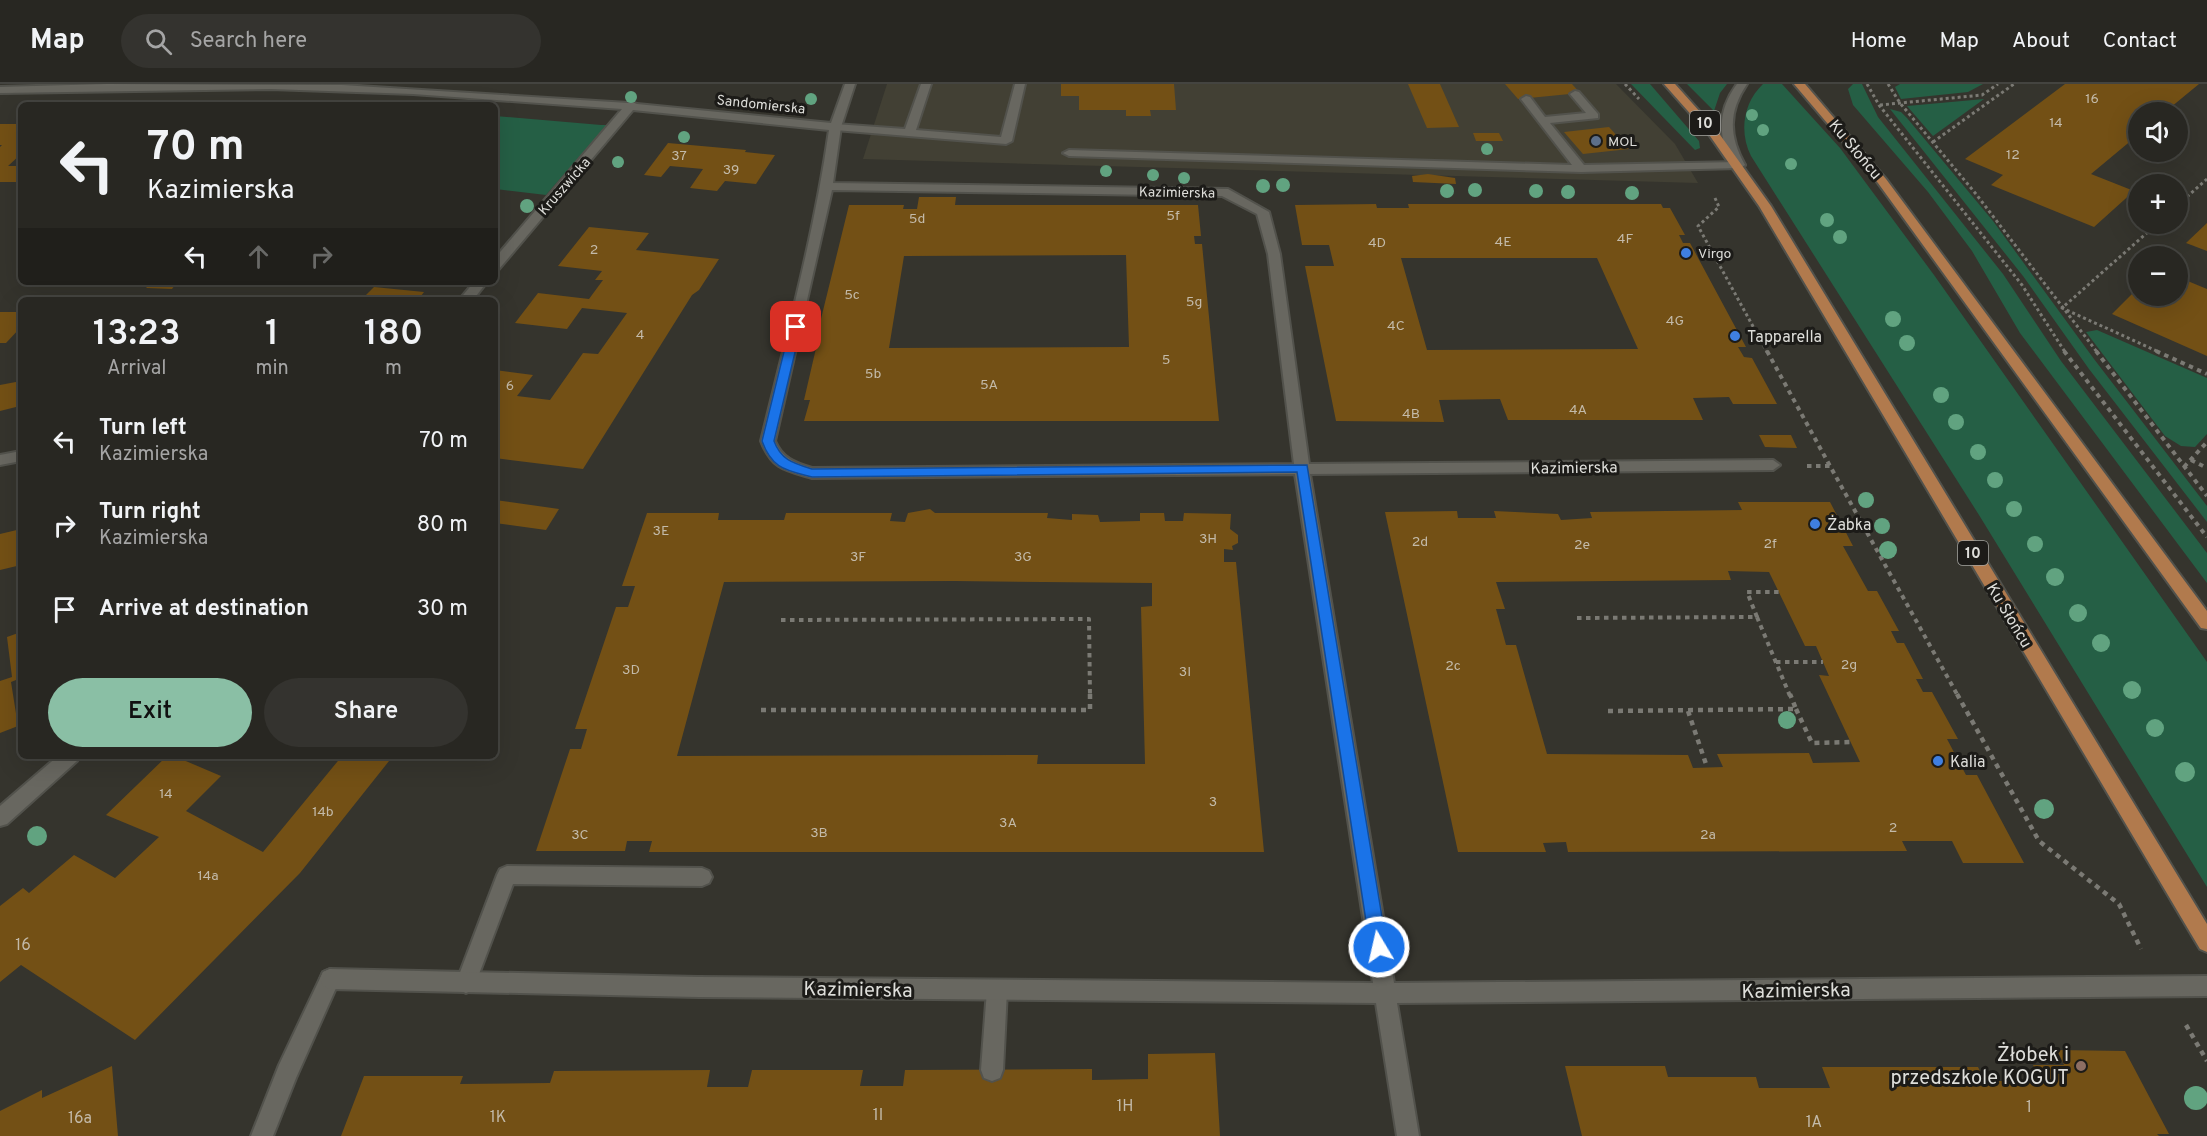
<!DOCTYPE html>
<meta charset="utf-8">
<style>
body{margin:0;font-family:Overpass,sans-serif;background:#34332f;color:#f1f3f6;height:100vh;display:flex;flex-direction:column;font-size:22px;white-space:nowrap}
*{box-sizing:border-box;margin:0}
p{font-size:20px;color:#a5a5a5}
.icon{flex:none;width:33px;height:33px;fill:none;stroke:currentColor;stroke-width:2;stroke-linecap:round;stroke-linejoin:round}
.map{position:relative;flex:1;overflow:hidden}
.drawer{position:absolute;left:18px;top:213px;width:480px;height:462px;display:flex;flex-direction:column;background:#282722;border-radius:9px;box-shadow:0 6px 24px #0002,0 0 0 2px #444440}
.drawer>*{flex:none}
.hud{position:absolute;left:18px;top:18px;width:480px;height:183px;border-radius:9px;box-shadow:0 6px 24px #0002,0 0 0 2px #444440;background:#282722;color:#f1f3f6;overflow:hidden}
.controls{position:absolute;left:2128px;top:18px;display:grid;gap:12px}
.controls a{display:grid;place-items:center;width:60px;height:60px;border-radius:50%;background:#282722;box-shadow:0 6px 24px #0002,0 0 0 2px #444440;font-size:30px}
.pin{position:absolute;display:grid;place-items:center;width:51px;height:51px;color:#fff;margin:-26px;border-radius:12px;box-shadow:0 3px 9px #0006}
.me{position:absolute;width:66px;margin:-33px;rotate:351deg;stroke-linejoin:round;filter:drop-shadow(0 0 4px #0008)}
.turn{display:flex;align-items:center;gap:21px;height:126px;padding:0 30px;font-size:27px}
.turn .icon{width:78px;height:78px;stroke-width:2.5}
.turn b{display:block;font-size:42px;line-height:51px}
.lanes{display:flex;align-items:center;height:57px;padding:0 30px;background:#0003;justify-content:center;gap:30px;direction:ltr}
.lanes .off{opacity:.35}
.eta{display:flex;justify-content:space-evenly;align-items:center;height:102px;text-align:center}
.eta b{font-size:36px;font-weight:600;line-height:42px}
.cta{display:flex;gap:12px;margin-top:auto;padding:12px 30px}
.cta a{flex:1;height:69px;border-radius:36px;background:#8abfa5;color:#111;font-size:24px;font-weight:600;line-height:69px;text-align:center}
.cta a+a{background:#34332f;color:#f1f3f6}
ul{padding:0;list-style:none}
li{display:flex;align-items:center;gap:18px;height:84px;padding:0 30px}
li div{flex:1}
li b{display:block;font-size:22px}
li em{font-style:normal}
header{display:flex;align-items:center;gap:36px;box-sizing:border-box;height:84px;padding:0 30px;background:#282722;border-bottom:2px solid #444440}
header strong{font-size:28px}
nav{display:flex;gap:33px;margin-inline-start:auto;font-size:21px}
.search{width:420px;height:54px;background:#34332f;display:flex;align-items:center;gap:15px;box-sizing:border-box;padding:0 21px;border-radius:33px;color:#a5a5a5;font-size:22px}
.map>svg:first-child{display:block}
</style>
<header>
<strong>Map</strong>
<div class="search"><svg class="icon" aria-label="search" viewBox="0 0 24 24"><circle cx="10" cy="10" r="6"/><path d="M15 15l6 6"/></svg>Search here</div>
<nav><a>Home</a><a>Map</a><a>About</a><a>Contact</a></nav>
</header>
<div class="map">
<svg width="2207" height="1052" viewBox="0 0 2207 1052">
<rect width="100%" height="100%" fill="#35342d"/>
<!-- built -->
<path fill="#424034" d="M887 0H1616L1675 60 1698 99 863 75Z"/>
<!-- green -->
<g fill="#255f45">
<path d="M1631 0H1650L1699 57 1700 64 1695 66Z"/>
<path d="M1687 0H1727L1720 9 1714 27Z"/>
<path d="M1763 0H1782L1840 64 1934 191 2207 578V803L1979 431 1751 72C1739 48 1743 19 1763 0Z"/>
<path d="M1853 0H1862L1878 33 2003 190 2061 277 2207 469V499L2020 249 1972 167 1928 108 1853 21 1848 5Z"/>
<path d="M1900 0H1983L1968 8 1901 15 1895 3Z"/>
<path d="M1984 15 1933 52 1907 22Z"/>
<path d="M1890 25 1901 28 1907 34 1993 137 2094 275 2207 422V438L2089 285 2023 192Z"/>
<path d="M495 32 601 41H607L546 111 495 105Z"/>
<path d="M2097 246 2207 294V350L2195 363 2181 362 2165 352 2086 248Z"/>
</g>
<!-- building -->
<g fill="#735015" fill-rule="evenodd">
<path d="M1061 0H1174L1176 26H1150L1151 32H1126V26H1079V12H1061Z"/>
<path d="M1408 0H1440L1459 43 1427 44Z"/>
<path d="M1505 0H1572L1580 9 1518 15Z"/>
<path d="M2065 0H2199L2165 28H2139V50L2091 90 2134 107 2094 143 1991 101 2003 91 1965 75Z"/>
<path d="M0 40H21V70L8 82H21V93L16 98H0V63L2 61H0Z"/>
<path d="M1609 43 1629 65 1583 70 1564 48Z"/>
<path d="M1473 49H1499L1503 57H1476Z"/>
<path d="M668 59 746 66 745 68 775 71 756 100 725 97 717 107 690 104 703 85 670 82 661 93 644 91Z"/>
<path d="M1428 90 1455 94 1456 100 1413 98 1412 92Z"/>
<path d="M919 113H956L955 121H1198L1201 152H1194L1195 160H1202L1219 337H804L810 316H804L820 247H818L849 121H904L903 125H917ZM1126 171 1129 263 889 264 904 172Z"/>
<path d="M1376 120 1377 124H1409L1408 120H1661L1663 124H1670L1685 151H1679L1683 159H1690L1746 263H1738L1744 273 1752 274 1777 320H1733L1729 313 1693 314 1703 336H1508L1500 315 1439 316 1444 338 1336 337 1305 182H1334L1329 161H1302L1295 121ZM1401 174H1597L1638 265 1427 266Z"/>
<path d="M2207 139V167L2186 159Z"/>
<path d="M589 143 649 149 636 166 719 175 699 206 692 211 583 385 495 374V286L533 291 517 312 550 316 583 269 598 270 627 229 582 224 567 245 515 239 538 209 589 215 603 196H595L602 187 558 182Z"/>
<path d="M2178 193 2207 205V272L2112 230 2139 203V212H2178Z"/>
<path d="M152 198H177L172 205 146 204Z"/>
<path d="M374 203 424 208 418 216H361Z"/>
<path d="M0 228H21V243L6 259H0Z"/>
<path d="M21 297 16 323 0 327V301Z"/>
<path d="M1759 351H1791L1797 364 1765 363Z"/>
<path d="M495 416 559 425 546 446 495 439Z"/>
<path d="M1738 418H1830L1853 462H1843L1868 507H1877L1899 547H1891L1897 559H1904L1923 595H1916L1923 608H1932L1958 655H1947L1966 691H1977L2024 779H1963L1952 757H1902L1907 767 1568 768 1566 758 1543 759 1546 768H1458L1385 428 1457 427 1458 434H1496L1494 427 1558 430 1561 436 1592 434 1590 428 1742 426ZM1728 487 1769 488 1805 562H1816L1829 592 1819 591 1860 678 1813 679 1809 669 1717 670 1723 683 1693 684 1688 671 1547 670 1516 561H1506L1496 525H1505L1496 498 1731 496Z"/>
<path d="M930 425 935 429H1048L1047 434 1072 436V430L1098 431 1100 438 1140 437V429H1164L1165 437H1183L1184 429 1231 430 1230 445 1238 451V459L1232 462 1233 466 1224 465V478H1236L1264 768H649L652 757H627L625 767H536L570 665H581L587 645H575L616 523H628L635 502H622L647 429H719L718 436H784L786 429H892L890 437 905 438 908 429ZM954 497 1152 499V522L1141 523 1145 680H1037L1038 671 677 672 724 498Z"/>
<path d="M21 445V481L0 486V450Z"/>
<path d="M21 548V594L11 598 18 642 0 649V597L12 593 7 553Z"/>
<path d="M167 672H174L221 692 186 727 263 768 342 672H393L300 789 135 956 21 881 0 898V822L23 804 29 809 74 771 115 794 159 753 106 731Z"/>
<path d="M2057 966 2125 967 2169 1050H2157L2159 1052H1582L1565 982H1665L1668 993H1756L1759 1004H1830L1822 983H1978L1985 997H2041L2033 981H2064Z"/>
<path d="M1215 969 1220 1052H341L364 992H463L460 1000 550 999 554 987 710 986 707 1003H748L752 986H863L860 1002H903L905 986 1092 985V996L1148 995V970Z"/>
<path d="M112 982 118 1052H0V1027L42 1006V1014Z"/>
</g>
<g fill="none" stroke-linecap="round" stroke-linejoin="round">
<!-- service casing -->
<g stroke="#52524c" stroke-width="4">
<g id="service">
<path d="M921 0H931L916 46 1001 53 1015 0H1025L1012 57 1006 60 835 46 829 43 835 40 905 45Z"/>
<path d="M1575 7 1579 8 1598 30V34L1550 39 1584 81 1739 78 1745 81 1739 84 1581 88 1069 72 1063 69 1069 66 1572 81 1521 15 1526 12 1530 13 1545 33 1586 29 1570 10Z"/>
<path d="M507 782 702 784 709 787 712 793 709 799 702 802 513 800 473 906 466 909 459 906 456 899 497 791 500 785Z"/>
<path d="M330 885 337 888 340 895 296 994 273 1052H251L279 981 323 888Z"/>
<path d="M997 896 1004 899 1007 906 1003 986 1000 994 992 997 984 994 981 986 987 906 990 899Z"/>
</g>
</g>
<!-- minor casing -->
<g stroke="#52524c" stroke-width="4">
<g id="minor">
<path d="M107 0 342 1 628 19 632 18 637 20 831 39 845 0H855L841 43 833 99 1228 105 1269 128 1280 170 1309 380 1773 376 1780 381 1773 386 1310 390 1394 899 2207 892V912L1397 919 1419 1052H1397L1376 919 698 913 330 905 323 902 320 895 323 888 330 885 698 893 1373 899 1295 390 812 394C784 386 772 385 761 357 786 254 814 151 829 46L633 26 499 185 495 186V174L622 25 413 10 271 5 0 9V3ZM832 106 1222 112 1257 130 1268 170 1294 380 812 384C795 379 782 374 775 357Z"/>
<path d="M1737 0H1747C1728 28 1729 52 1745 81L1739 84 1735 83C1717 55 1717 27 1737 0Z"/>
<path d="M474 198H487L473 216H459Z"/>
<path d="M21 367V377L0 381V371Z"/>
<path d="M58 672H80L77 677 7 740 0 742V722Z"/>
</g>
</g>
<!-- primary casing -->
<g stroke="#52524c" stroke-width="4">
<g id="primary">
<path d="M1664 0H1675L1718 48 1771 122 2207 840V868L2200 865 1759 122 1710 52Z"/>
<path d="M1794 0H1805L1886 95 2207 527V545L2201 544 1878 99Z"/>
</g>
</g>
<!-- path-far2 -->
<g stroke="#7b7a74" stroke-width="3" stroke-dasharray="3 3" stroke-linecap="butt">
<path d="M1625 0 1639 15"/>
<path d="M1867 0 1879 21 2022 201 2065 268"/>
<path d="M1888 0 1900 19 1976 110 2097 268"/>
<path d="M1880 21 1982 11 1998 0"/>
<path d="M1933 58 2014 0"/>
<path d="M1715 114 1719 123 1698 142 1767 268"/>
<path d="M2178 121 2207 95"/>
<path d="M2157 140 2062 224 2159 268"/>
</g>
<!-- path-far1 -->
<g stroke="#7b7a74" stroke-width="4" stroke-dasharray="4.5 4.5" stroke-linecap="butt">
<path d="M1767 267 1830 382"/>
<path d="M2064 267 2207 453"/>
<path d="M2096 267 2207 412"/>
<path d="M2156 267 2207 290"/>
<path d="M2191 376 2207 384"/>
<path d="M1807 382H1830L1958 612"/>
<path d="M2184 383 2207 358"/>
<path d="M1757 533 1747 508H1780"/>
<path d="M1577 534 1757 533 1790 612"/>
<path d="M781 536 1089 535 1090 612"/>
<path d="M1776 578H1823"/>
</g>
<!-- path -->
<g stroke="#7b7a74" stroke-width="4.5" stroke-dasharray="5 5" stroke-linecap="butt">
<path d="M1957 610 2039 757 2119 820 2141 865"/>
<path d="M1796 625 1812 659 1851 658"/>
<path d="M761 626H1090V610"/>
<path d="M1608 627 1796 625 1790 610"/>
<path d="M1688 627 1707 683"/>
<path d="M2186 941 2207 977"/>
</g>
<!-- service -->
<use href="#service" fill="#686760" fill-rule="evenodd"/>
<!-- minor -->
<use href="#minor" fill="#686760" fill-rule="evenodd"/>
<!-- primary -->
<use href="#primary" fill="#b17a4d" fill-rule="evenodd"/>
</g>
<!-- trees -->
<g fill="#61a380">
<circle cx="631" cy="13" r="6"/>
<circle cx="811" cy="15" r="6"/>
<circle cx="1752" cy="31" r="6"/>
<circle cx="1763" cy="46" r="6"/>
<circle cx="684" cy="53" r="6"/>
<circle cx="1487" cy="65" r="6"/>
<circle cx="618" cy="78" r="6"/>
<circle cx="1791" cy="80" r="6"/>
<circle cx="1106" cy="87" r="6"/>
<circle cx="1153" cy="91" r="6"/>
<circle cx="1184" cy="94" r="6"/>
<circle cx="1283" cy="101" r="7"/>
<circle cx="1263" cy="102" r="7"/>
<circle cx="1475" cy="106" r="7"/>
<circle cx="1447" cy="107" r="7"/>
<circle cx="1536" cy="107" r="7"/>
<circle cx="1568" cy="108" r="7"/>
<circle cx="1632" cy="109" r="7"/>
<circle cx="527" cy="122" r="7"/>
<circle cx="1827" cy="136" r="7"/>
<circle cx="1840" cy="153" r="7"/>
<circle cx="1893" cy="235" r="8"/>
<circle cx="1907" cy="259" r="8"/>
<circle cx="1941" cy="311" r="8"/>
<circle cx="1956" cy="338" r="8"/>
<circle cx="1978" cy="368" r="8"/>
<circle cx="1995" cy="396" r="8"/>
<circle cx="1866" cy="416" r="8"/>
<circle cx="2014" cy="425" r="8"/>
<circle cx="1882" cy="442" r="8"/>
<circle cx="2035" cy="460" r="8"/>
<circle cx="1888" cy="466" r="9"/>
<circle cx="2055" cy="493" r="9"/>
<circle cx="2078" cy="529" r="9"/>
<circle cx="2101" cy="559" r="9"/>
<circle cx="2132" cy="606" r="9"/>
<circle cx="1787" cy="636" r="9"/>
<circle cx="2155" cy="644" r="9"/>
<circle cx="2185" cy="688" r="10"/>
<circle cx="2044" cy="725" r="10"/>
<circle cx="37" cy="752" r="10"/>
<circle cx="2196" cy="1014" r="12"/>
</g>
<!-- route -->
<path fill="#1a73e8" stroke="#114b97" stroke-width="1.5" d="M796 239 801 243 774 357C781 376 793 379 812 385L1307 381 1387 863 1385 869 1379 871 1373 869 1370 863 1297 388 812 393C786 386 772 385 762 357L790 243Z"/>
<!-- markers -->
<circle fill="#5c6f8a" stroke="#1c1b18" stroke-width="2" cx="1596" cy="57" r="6"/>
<g fill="#3f7fe0" stroke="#1c1b18" stroke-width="2">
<circle cx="1686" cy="169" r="6"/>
<circle cx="1735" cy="252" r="6"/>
<circle cx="1815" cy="440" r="6"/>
<circle cx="1938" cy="677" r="6"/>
</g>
<circle fill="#8d6e63" stroke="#1c1b18" stroke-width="2" cx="2081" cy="982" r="6"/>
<g text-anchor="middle" stroke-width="6" stroke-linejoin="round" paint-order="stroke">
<!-- number labels -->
<g font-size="14" fill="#c3baa9">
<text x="2092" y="19">16</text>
<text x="2056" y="43">14</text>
<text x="2013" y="75">12</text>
<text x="679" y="76">37</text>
<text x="731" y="90">39</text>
<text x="1173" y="136">5f</text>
<text x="917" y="139">5d</text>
<text x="1625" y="159">4F</text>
<text x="1503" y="162">4E</text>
<text x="1377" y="163">4D</text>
<text x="594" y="170">2</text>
<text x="852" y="215">5c</text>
<text x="1194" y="222">5g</text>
<text x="1675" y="241">4G</text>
<text x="1396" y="246">4C</text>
<text x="640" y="255">4</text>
<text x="1166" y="280">5</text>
<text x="873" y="294">5b</text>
<text x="989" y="305">5A</text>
<text x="510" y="306">6</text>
<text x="1578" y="330">4A</text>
<text x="1411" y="334">4B</text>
<text x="661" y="451">3E</text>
<text x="1208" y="459">3H</text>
<text x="1420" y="462">2d</text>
<text x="1770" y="464">2f</text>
<text x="1582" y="465">2e</text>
<text x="858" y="477">3F</text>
<text x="1023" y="477">3G</text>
<text x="1849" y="585">2g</text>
<text x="1453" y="586">2c</text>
<text x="631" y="590">3D</text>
<text x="1185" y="592">3I</text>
<text x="166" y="714">14</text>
<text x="1213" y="722">3</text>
<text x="323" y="732">14b</text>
<text x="1008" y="743">3A</text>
<text x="1893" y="748">2</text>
<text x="819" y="753">3B</text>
<text x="580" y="755">3C</text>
<text x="1708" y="755">2a</text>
<text x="208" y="796">14a</text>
</g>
<!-- far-street labels -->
<g font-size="14" fill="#dededa" stroke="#1c1b18">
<text transform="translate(761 20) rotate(6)" y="5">Sandomierska</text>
<text transform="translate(564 102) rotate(-49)" y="5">Kruszwicka</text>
<text transform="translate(1177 108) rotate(1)" y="5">Kazimierska</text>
</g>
<!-- far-poi labels -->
<g font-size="14" fill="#dededa" stroke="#1c1b18" text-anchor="start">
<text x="1608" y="62">MOL</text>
<text x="1698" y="174">Virgo</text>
</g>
<!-- shield labels -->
<g fill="#1c1b18" stroke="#a4a4a0" stroke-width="1.5">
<rect x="1690" y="27" width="30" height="24" rx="4.5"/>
<rect x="1958" y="457" width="30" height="24" rx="4.5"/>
</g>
<g font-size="15" font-weight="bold" fill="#dededa">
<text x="1705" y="44">10</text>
<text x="1973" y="474">10</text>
</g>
<!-- street labels -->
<g font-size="16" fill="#dededa" stroke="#1c1b18">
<text transform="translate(1856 65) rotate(50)" y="6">Ku Słońcu</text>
<text transform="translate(1574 383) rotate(-1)" y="6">Kazimierska</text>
<text transform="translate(2010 531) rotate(59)" y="6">Ku Słońcu</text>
</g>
<!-- poi labels -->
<g font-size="16" fill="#dededa" stroke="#1c1b18" text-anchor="start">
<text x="1747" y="258">Tapparella</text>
<text x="1827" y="446">Żabka</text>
<text x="1950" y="683">Kalia</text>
</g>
<!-- near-number labels -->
<g font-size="16" fill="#c3baa9">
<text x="23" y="866">16</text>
<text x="1125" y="1027">1H</text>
<text x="2029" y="1028">1</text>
<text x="878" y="1036">1I</text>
<text x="498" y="1038">1K</text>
<text x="80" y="1039">16a</text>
<text x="1814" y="1043">1A</text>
</g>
<!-- near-street labels -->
<g font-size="20" fill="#dededa" stroke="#1c1b18">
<text transform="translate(858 905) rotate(1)" y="7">Kazimierska</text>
<text transform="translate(1796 906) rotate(-1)" y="7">Kazimierska</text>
</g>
<!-- near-poi labels -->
<g font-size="20" fill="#dededa" stroke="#1c1b18" text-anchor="end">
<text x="2069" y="977">Żłobek i<tspan x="2069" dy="23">przedszkole KOGUT</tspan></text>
</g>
</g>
</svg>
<div class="controls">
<a><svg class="icon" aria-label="sound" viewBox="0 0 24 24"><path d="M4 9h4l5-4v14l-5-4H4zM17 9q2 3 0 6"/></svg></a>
<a>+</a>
<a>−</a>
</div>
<div class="pin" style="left:796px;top:243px;background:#d93025"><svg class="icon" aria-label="arrive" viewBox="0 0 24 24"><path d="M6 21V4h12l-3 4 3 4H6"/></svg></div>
<svg class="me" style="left:1379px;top:863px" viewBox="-20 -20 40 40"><circle r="17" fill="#1a73e8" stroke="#fff" stroke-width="3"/><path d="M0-11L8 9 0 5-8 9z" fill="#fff"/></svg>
<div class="hud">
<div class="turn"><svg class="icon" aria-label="left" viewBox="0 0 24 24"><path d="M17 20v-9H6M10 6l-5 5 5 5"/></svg><div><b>70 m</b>Kazimierska</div></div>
<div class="lanes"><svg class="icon" aria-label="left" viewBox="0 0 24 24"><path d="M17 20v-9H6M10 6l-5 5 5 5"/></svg><svg class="icon off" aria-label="ahead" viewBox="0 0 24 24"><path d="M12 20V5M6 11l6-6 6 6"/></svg><svg class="icon off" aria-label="right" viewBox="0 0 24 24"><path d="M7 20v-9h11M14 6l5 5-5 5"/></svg></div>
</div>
<section class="drawer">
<div class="eta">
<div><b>13:23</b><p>Arrival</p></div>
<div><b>1</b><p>min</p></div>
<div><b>180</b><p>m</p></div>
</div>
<ul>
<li><svg class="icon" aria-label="left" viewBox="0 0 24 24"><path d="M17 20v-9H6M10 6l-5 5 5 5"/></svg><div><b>Turn left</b><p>Kazimierska</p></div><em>70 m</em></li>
<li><svg class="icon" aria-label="right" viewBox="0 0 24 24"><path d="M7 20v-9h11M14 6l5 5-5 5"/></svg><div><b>Turn right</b><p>Kazimierska</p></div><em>80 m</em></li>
<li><svg class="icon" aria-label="arrive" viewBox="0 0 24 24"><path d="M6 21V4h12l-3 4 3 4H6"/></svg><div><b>Arrive at destination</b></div><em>30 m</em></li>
</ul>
<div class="cta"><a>Exit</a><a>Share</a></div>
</section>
</div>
